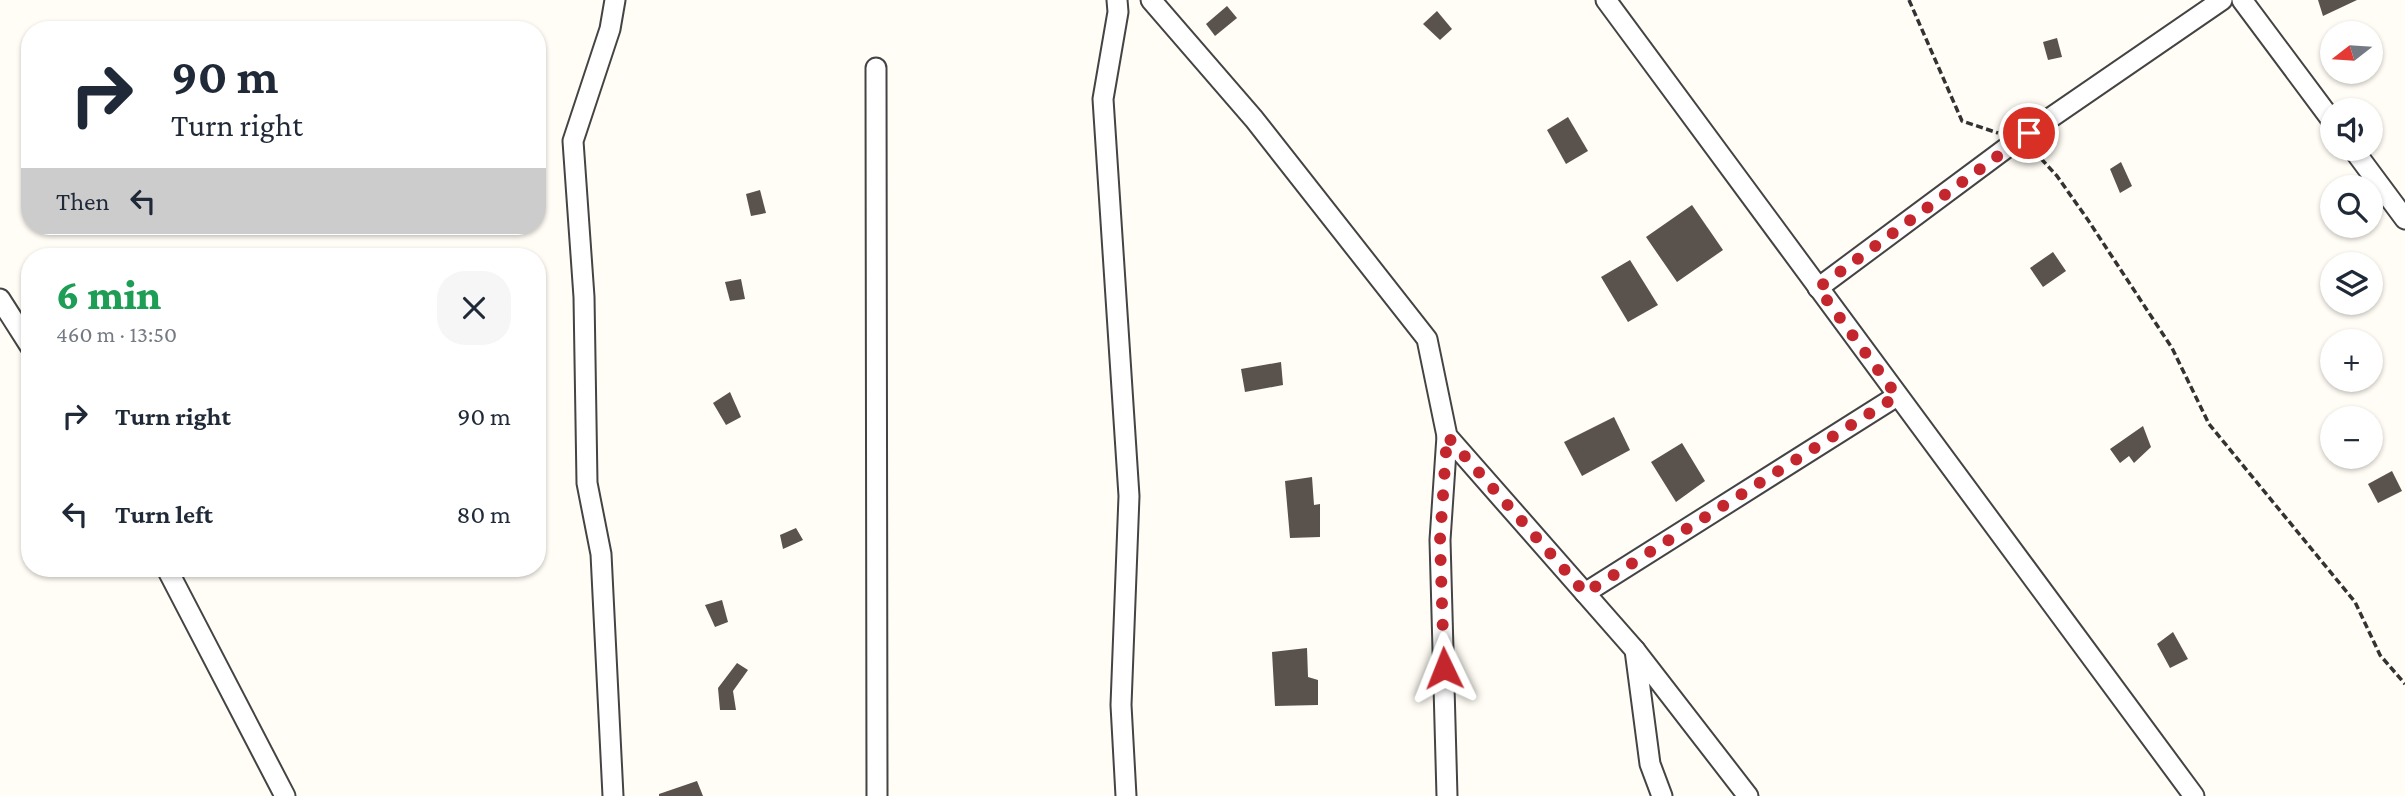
<!DOCTYPE html>
<meta charset="utf-8">
<style>
body{margin:0;font-family:"Crimson Pro",serif;background:#f6f6f7;color:#1f2937;height:100vh;display:flex;flex-direction:column;font-size:26px;white-space:nowrap}
*{box-sizing:border-box;margin:0}
p{font-size:23px;color:#747a83}
.icon{flex:none;width:38px;height:38px;fill:none;stroke:currentColor;stroke-width:2;stroke-linecap:round;stroke-linejoin:round}
.map{position:relative;flex:1;overflow:hidden}
.drawer{position:absolute;left:21px;top:248px;width:525px;height:329px;display:flex;flex-direction:column;background:#fff;border-radius:28px;box-shadow:0 2px 5px #0004}
.drawer>*{flex:none}
.guide{position:absolute;left:21px;top:21px;width:525px;height:214px;border-radius:28px;box-shadow:0 2px 5px #0004;background:#fff;color:#1f2937;overflow:hidden}
.needle{width:46px;rotate:253deg}
.controls{position:absolute;left:2320px;top:21px;display:grid;gap:14px}
.controls a{display:grid;place-items:center;width:63px;height:63px;border-radius:50%;background:#fff;box-shadow:0 2px 5px #0004;font-size:35px}
.pin{position:absolute;display:grid;place-items:center;width:60px;height:60px;color:#fff;margin:-30px;border:4px solid #fff;border-radius:50%;box-shadow:0 2px 7px #0007}
.me{position:absolute;width:77px;margin:-38px;rotate:358deg;stroke-linejoin:round;filter:drop-shadow(0 0 5px #0008)}
.turn{display:flex;align-items:center;gap:24px;height:147px;padding:0 35px;font-size:32px}
.turn .icon{width:91px;height:91px;stroke-width:2.5}
.turn b{display:block;font-size:49px;line-height:60px}
.then{display:flex;align-items:center;height:66px;padding:0 35px;background:#0003;gap:14px;font-size:26px}
.round{display:grid;place-items:center;flex:none;width:74px;height:74px;border-radius:28px;background:#f6f6f7}
.head{display:flex;align-items:center;justify-content:space-between;height:119px;padding:0 35px}
h1{font-size:42px;font-weight:800;line-height:52px;color:#1e9e55}
ul{padding:0;list-style:none}
li{display:flex;align-items:center;gap:21px;height:98px;padding:0 35px}
li div{flex:1}
li b{display:block;font-size:26px}
li em{font-style:normal}
.map>svg:first-child{display:block}
</style>
<div class="map">
<svg width="2405" height="796" viewBox="0 0 2405 796">
<rect width="100%" height="100%" fill="#fffdf5"/>
<!-- building -->
<g fill="#5a524d">
<path d="M2318 0H2357L2323 16Z"/>
<path d="M1227 6 1237 18 1215 36 1206 24Z"/>
<path d="M1437 11 1452 29 1440 40 1423 24Z"/>
<path d="M2057 38 2062 57 2048 60 2043 42Z"/>
<path d="M1568 117 1588 151 1566 164 1547 130Z"/>
<path d="M2121 162 2132 186 2120 193 2110 169Z"/>
<path d="M760 190 766 213 751 216 746 194Z"/>
<path d="M1692 205 1723 250 1677 282 1646 237Z"/>
<path d="M2053 252 2066 271 2043 287 2030 268Z"/>
<path d="M1630 260 1658 305 1628 322 1601 277Z"/>
<path d="M741 279 745 299 730 301 725 282Z"/>
<path d="M1281 362 1283 385 1245 392 1241 369Z"/>
<path d="M730 392 741 417 726 425 713 403Z"/>
<path d="M1614 417 1630 450 1582 476 1564 442Z"/>
<path d="M2143 426 2151 447 2134 463 2129 456 2120 463 2110 449Z"/>
<path d="M1682 443 1705 481 1676 502 1651 462Z"/>
<path d="M2392 471 2402 491 2378 503 2368 484Z"/>
<path d="M1312 477 1314 505 1320 504V537L1290 538 1285 481Z"/>
<path d="M796 528 803 540 783 549 780 535Z"/>
<path d="M722 600 728 622 715 627 705 605Z"/>
<path d="M2173 632 2188 659 2170 668 2157 644Z"/>
<path d="M1307 648 1308 677 1318 680V705L1275 706 1272 652Z"/>
<path d="M737 663 748 670 733 691 736 710H720L718 688Z"/>
<path d="M697 781 703 796H659V794Z"/>
</g>
<g fill="none" stroke-linecap="round" stroke-linejoin="round">
<!-- street casing -->
<g stroke="#444" stroke-width="23">
<g id="street">
<path d="M1117 0 1118 12 1103 99 1129 496 1121 705 1126 796"/>
<path d="M1151 0 1254 119 1427 339 1447 436 1635 650 1748 796"/>
<path d="M1606 0 2194 796"/>
<path d="M2242 0 2333 122"/>
<path d="M876 68 877 796"/>
<path d="M2353 149 2405 219"/>
<path d="M1818 288 2005 149 2222 0"/>
<path d="M0 299 30 346"/>
<path d="M1447 436 1440 540 1447 796"/>
<path d="M167 569 285 796"/>
<path d="M1585 593 1897 396"/>
<path d="M1635 650 1650 764 1662 796"/>
<path d="M613 796 601 554 587 483 584 297 573 141 610 29 615 0"/>
</g>
</g>
<!-- path -->
<g stroke="#333" stroke-width="3.5" stroke-dasharray="7 3.5" stroke-linecap="butt">
<path d="M1909 0 1962 121 1998 133"/>
<path d="M2034 151 2057 176 2088 220 2172 348 2209 424 2355 602 2380 655 2405 684"/>
</g>
<!-- street -->
<use href="#street" stroke="#fff" stroke-width="19"/>
</g>
<g fill="none" stroke-linecap="round" stroke-linejoin="round">
<!-- route -->
<path stroke="#c4262e" stroke-width="12" stroke-dasharray="0 21.6" d="M1444 668 1440 540 1447 436 1585 593 1897 396 1818 288 2029 133"/>
</g>
</svg>
<div class="controls">
<a><svg class="needle" viewBox="-14 -14 28 28"><path d="M0-13l5 13h-10z" fill="#e53935"/><path d="M0 13l5-13h-10z" fill="#747a83"/></svg></a>
<a><svg class="icon" aria-label="sound" viewBox="0 0 24 24"><path d="M4 9h4l5-4v14l-5-4H4zM17 9q2 3 0 6"/></svg></a>
<a><svg class="icon" aria-label="search" viewBox="0 0 24 24"><circle cx="10" cy="10" r="6"/><path d="M15 15l6 6"/></svg></a>
<a><svg class="icon" aria-label="layers" viewBox="0 0 24 24"><path d="M12 4l9 5-9 5-9-5zM3 14l9 5 9-5"/></svg></a>
<a>+</a>
<a>−</a>
</div>
<div class="pin" style="left:2029px;top:133px;background:#d93025"><svg class="icon" aria-label="arrive" viewBox="0 0 24 24"><path d="M6 21V4h12l-3 4 3 4H6"/></svg></div>
<svg class="me" style="left:1444px;top:668px" viewBox="-20 -20 40 40"><path d="M0-17L14 15 0 8-14 15z" fill="#c4262e" stroke="#fff" stroke-width="4"/></svg>
<div class="guide">
<div class="turn"><svg class="icon" aria-label="right" viewBox="0 0 24 24"><path d="M7 20v-9h11M14 6l5 5-5 5"/></svg><div><b>90 m</b>Turn right</div></div>
<div class="then">Then<svg class="icon" aria-label="left" viewBox="0 0 24 24"><path d="M17 20v-9H6M10 6l-5 5 5 5"/></svg></div>
</div>
<section class="drawer">
<div class="head"><div><h1>6 min</h1><p>460 m · 13:50</p></div><a class="round"><svg class="icon" aria-label="close" viewBox="0 0 24 24"><path d="M6 6l12 12M18 6L6 18"/></svg></a></div>
<ul>
<li><svg class="icon" aria-label="right" viewBox="0 0 24 24"><path d="M7 20v-9h11M14 6l5 5-5 5"/></svg><div><b>Turn right</b></div><em>90 m</em></li>
<li><svg class="icon" aria-label="left" viewBox="0 0 24 24"><path d="M17 20v-9H6M10 6l-5 5 5 5"/></svg><div><b>Turn left</b></div><em>80 m</em></li>
</ul>
</section>
</div>
